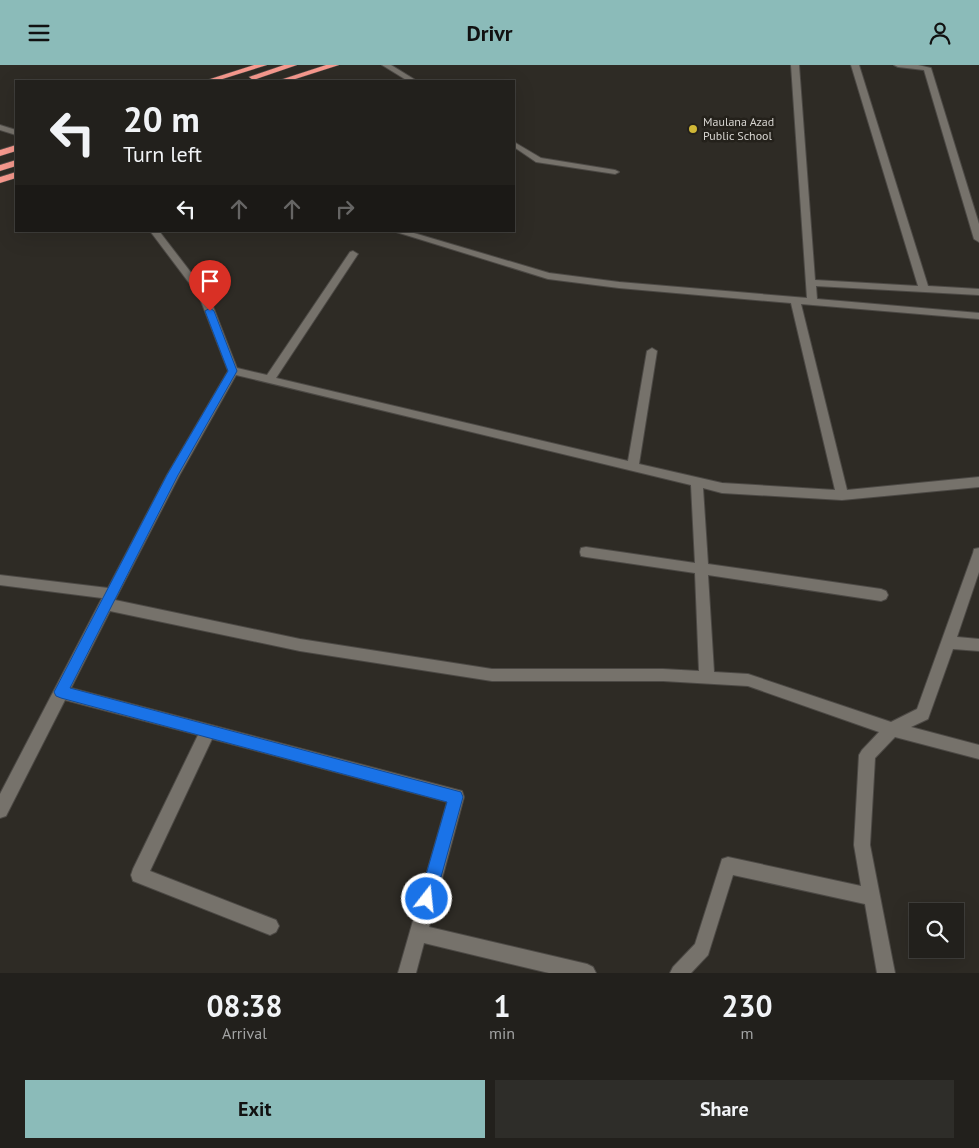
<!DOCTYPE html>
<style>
body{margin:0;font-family:"PT Sans",sans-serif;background:#2e2d29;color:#f1f3f6;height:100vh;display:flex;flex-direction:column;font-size:19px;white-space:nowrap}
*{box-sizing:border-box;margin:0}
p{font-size:16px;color:#a2a3a3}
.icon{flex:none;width:28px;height:28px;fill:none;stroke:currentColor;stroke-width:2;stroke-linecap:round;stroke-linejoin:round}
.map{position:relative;height:908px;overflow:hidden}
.panel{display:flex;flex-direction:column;background:#22201c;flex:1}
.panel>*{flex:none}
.hud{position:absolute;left:15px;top:15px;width:500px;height:152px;border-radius:0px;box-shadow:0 5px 20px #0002,0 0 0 1px #3f3e3b;background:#22201c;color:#f1f3f6;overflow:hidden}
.fabs{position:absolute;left:909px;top:838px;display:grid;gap:10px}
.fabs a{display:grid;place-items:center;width:55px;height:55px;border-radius:0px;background:#22201c;box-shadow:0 5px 20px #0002,0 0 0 1px #3f3e3b;font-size:25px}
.pin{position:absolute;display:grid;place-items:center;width:42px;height:42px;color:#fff;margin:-51px -21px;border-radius:50% 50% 50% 0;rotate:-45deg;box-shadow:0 0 5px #0007}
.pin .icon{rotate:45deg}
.me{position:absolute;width:55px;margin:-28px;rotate:16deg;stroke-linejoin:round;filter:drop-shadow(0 0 4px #0008)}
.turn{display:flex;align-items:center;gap:18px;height:105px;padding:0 25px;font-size:22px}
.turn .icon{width:65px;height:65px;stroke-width:2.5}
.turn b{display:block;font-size:35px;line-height:42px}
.lanes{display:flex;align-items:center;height:48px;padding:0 25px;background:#0003;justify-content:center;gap:25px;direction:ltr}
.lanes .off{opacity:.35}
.eta{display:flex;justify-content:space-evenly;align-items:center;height:85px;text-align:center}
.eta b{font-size:30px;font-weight:700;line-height:35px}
.action{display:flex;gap:10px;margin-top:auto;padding:10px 25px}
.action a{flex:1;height:58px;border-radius:0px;background:#8bbbb9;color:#111;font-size:20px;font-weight:700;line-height:58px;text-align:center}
.action a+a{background:#2e2d29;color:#f1f3f6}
header{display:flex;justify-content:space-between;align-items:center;height:65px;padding:0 25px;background:#8bbbb9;color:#111;font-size:22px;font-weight:700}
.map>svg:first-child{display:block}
</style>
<header><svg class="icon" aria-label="menu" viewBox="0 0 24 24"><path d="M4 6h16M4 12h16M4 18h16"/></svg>Drivr<svg class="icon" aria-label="person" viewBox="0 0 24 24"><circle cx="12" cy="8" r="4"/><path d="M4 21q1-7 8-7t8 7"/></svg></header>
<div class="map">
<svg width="979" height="908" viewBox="0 0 979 908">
<rect width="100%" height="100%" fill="#2e2b25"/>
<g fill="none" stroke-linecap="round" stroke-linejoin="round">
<!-- minor casing -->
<g stroke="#4c4945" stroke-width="2">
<g id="minor">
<path d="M382 0H391L417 16H408Z"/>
<path d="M791 0H799L815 215 918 221 851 0H859L928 221 979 224V230L816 221 817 234 979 248V254L801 239 847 425 979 412V422L842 435 722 428 703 423 708 499 881 524 886 526 888 530 886 534 881 536 708 510 714 607 748 609 891 657 917 644 973 488 974 484 979 483V507L957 572 979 574V586L953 584 928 654 911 662 979 680V694L895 672 875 693 870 780 895 908H877L865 839 733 810 708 890 691 908H670L673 902 695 879 722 794 728 792 861 821 854 780 859 690 862 685 879 667 748 621 663 616H492L300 586 110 546 71 623 462 726 464 732 429 862 587 899 593 902 596 908H549L424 878 416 908H398L447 737 212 674 150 806 276 855 279 861 276 867 270 870 133 816 131 810 133 804 198 670 65 635 6 751 0 753V729L102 533 0 520V510L108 523 167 410 228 306 199 231 150 166H159L209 231 237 303 267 310 350 187 353 186 358 189 276 313 628 396 647 286 652 283 657 286 639 399 722 418 835 425 791 238 619 223 548 214 393 166H407L549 208 619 217 807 233ZM236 310 691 420 695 498 586 482 581 483 580 487 581 491 586 492 695 508 699 606 663 604H492L300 574 115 535 179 411Z"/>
<path d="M894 0H918L931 3 979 159V177L974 174 924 5 898 2Z"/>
<path d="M0 60 16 65V70L0 65Z"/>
<path d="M514 77 541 93 615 105 619 107 615 109 536 97 514 82Z"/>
</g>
</g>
<!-- highway casing -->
<g stroke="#4c4945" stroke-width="1">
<g id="highway">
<path d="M254 0H267L216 16H204Z"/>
<path d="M284 0H297L253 15 249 12Z"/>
<path d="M326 0H339L289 16H277Z"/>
<path d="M16 80V86L0 91V85Z"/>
<path d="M16 95V101L0 106V100Z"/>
<path d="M16 107V113L0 118V112Z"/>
</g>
</g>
<!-- minor -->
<use href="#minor" fill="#76726b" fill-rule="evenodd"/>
<!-- highway -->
<use href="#highway" fill="#f7998e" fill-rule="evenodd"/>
</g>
<!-- route -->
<path fill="#1a73e8" stroke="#114b97" d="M210 243 214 246 237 306 178 410 70 623 461 727 463 732 435 834 433 840 427 842 422 840 419 834 447 737 61 633 56 631 54 627 167 410 228 306 205 246Z"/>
<!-- markers -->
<circle fill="#d0b736" stroke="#24211b" stroke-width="2" cx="693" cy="64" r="5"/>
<g text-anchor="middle" stroke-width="5" stroke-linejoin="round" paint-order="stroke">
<!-- far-poi labels -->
<g font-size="12" fill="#d7d5d1" stroke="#24211b" text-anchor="start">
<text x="703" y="61">Maulana Azad<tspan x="703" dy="14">Public School</tspan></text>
</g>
</g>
</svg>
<div class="fabs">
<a><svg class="icon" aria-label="search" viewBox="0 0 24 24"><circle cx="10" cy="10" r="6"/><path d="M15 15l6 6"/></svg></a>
</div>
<div class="pin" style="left:210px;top:246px;background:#d93025"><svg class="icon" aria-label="arrive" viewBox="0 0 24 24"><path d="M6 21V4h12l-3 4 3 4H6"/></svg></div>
<svg class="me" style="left:427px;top:834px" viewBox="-20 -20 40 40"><circle r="17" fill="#1a73e8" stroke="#fff" stroke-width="3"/><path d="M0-11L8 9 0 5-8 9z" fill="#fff"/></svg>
<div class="hud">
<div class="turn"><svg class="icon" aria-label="left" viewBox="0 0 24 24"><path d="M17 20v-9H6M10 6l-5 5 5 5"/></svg><div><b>20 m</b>Turn left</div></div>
<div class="lanes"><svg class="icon" aria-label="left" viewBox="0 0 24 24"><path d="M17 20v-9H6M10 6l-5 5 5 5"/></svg><svg class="icon off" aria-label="ahead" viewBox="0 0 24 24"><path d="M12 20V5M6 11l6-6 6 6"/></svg><svg class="icon off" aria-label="ahead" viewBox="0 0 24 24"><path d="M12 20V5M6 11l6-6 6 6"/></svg><svg class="icon off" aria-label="right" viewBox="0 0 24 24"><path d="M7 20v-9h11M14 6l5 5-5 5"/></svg></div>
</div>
</div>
<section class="panel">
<div class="eta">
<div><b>08:38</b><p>Arrival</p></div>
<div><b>1</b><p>min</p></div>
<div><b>230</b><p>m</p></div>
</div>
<div class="action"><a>Exit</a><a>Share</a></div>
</section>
